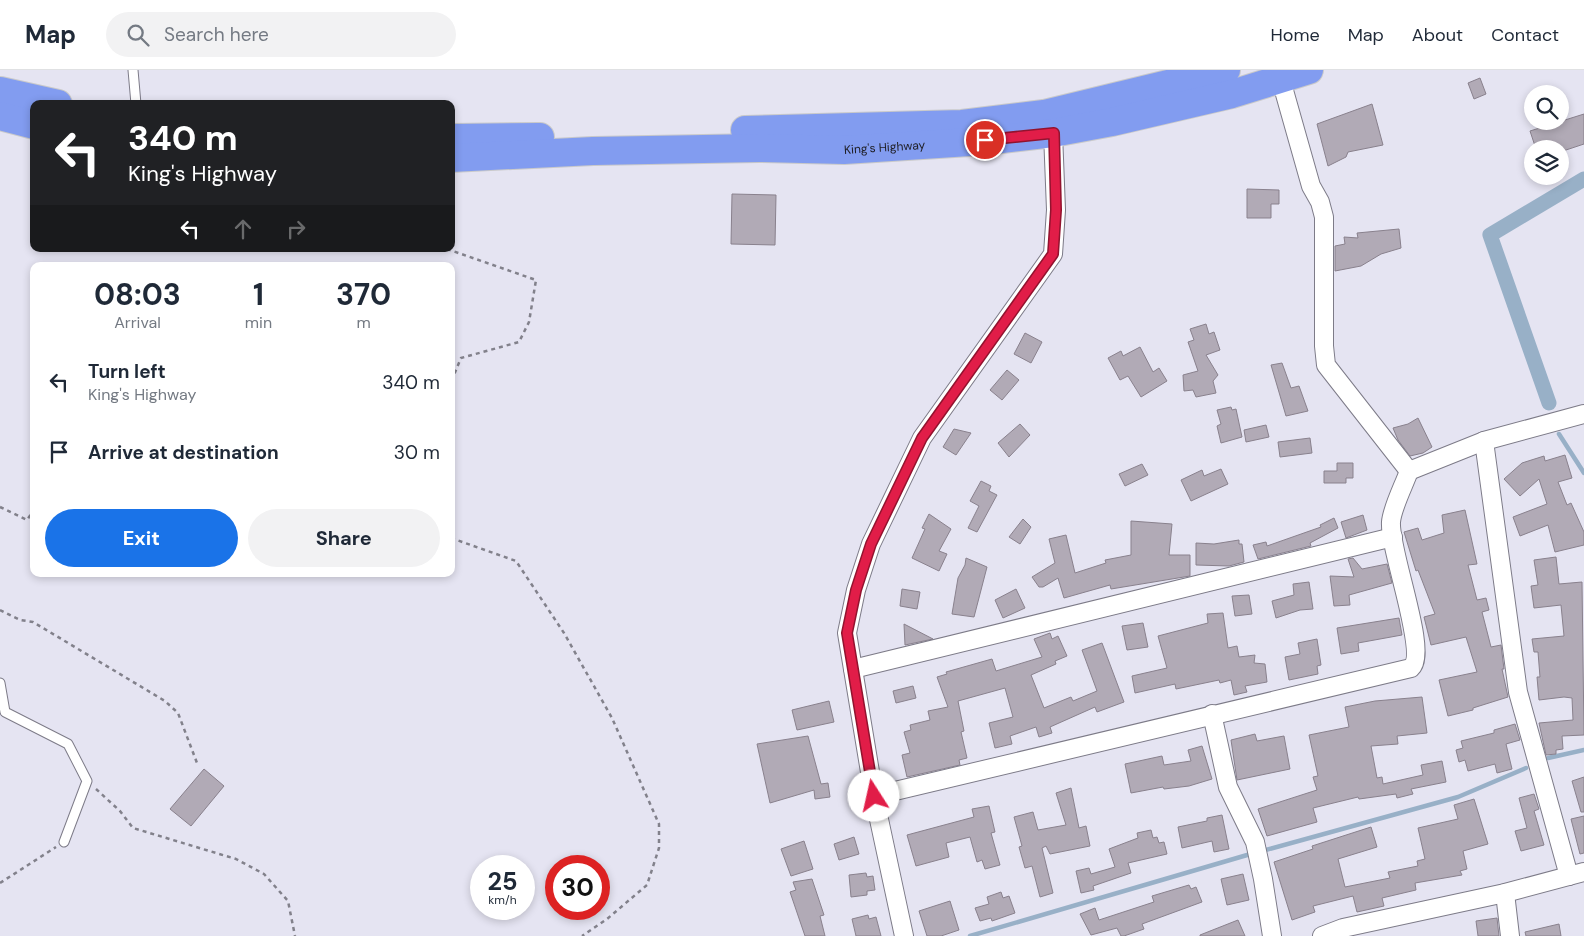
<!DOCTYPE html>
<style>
body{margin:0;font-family:"DM Sans",sans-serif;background:#f2f2f3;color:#1f2937;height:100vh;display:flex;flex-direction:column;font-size:19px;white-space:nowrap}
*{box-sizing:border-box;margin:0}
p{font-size:16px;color:#747a83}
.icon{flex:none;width:28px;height:28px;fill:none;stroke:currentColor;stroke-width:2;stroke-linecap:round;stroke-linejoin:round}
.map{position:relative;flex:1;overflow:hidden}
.drawer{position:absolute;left:30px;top:192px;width:425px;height:315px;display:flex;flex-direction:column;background:#fff;border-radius:10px;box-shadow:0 2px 8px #0003}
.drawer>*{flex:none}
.banner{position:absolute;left:30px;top:30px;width:425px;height:152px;border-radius:10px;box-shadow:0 2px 8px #0003;background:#202124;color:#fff;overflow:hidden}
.buttons{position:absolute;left:1524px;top:15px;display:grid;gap:10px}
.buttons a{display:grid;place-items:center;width:45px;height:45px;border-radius:50%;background:#fff;box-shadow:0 2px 8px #0003;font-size:25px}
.speed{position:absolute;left:470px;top:785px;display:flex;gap:10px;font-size:25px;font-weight:700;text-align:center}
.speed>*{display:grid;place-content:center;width:65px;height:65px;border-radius:50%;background:#fff;box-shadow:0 2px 8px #0003;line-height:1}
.speed small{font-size:12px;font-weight:400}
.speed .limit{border:8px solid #d22;background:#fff;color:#111}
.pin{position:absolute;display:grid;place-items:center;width:42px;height:42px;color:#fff;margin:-21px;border:2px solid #fff;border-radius:50%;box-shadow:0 1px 5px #0007}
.me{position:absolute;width:55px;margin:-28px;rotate:350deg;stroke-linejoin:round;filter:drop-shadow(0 0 4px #0008)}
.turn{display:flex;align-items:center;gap:18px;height:105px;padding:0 15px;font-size:22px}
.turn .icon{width:65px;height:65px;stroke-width:2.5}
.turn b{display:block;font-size:35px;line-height:42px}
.lanes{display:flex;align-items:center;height:48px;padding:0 15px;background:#0003;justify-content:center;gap:25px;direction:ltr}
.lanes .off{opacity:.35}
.eta{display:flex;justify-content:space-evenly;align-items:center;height:85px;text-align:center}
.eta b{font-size:30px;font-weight:700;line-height:35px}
.primary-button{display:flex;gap:10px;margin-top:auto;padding:10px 15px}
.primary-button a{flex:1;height:58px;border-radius:30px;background:#1a73e8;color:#fff;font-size:20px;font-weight:700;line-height:58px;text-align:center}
.primary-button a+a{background:#f2f2f3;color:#1f2937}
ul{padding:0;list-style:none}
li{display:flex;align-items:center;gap:15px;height:70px;padding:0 15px}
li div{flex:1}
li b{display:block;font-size:19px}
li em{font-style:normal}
header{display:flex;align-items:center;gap:30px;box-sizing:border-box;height:70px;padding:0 25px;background:#fff;border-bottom:1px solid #e0e1e3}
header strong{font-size:24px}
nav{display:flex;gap:28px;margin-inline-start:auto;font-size:18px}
.search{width:350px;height:45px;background:#f2f2f3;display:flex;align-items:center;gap:12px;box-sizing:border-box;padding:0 18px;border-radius:28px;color:#747a83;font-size:19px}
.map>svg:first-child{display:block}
</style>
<header>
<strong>Map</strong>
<div class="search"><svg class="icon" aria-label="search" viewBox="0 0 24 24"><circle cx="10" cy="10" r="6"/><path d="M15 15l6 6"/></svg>Search here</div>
<nav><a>Home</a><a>Map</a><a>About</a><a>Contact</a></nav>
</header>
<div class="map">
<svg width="1584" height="866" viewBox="0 0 1584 866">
<rect width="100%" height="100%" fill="#e5e4f2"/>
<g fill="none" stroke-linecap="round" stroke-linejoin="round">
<!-- stream -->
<g stroke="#98b0c7" stroke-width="4.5">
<path d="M1559 364 1584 403"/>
<path d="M1548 688 1584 680"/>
<path d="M1262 781 1458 727 1526 698"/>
<path d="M970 866 1254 783"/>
</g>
<!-- canal -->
<path stroke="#98b0c7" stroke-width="15" d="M1549 333 1490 165 1584 109"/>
</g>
<!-- building -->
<g fill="#b1aab6" stroke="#89818d">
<path d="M1480 8 1486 24 1474 29 1468 13Z"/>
<path d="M1372 34 1383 75 1348 82 1346 87 1328 96 1317 54Z"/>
<path d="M1584 44V74L1560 82V79H1536L1530 61Z"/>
<path d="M1247 119 1279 120V134H1271V148H1247Z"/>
<path d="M732 124 776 125 775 175 731 174Z"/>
<path d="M1399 159 1401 178 1381 184 1361 196 1335 201V176L1345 174 1344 167 1358 168 1357 163Z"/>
<path d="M1206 254 1209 264 1214 262 1220 280 1206 285 1218 305 1213 311 1216 323 1196 327 1193 320 1184 321 1183 305 1198 301 1188 272 1194 270 1190 259Z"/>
<path d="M1025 263 1042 272 1031 293 1014 284Z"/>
<path d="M1140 277 1153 302 1159 298 1167 311 1141 327 1128 306 1120 310 1108 288 1121 281 1123 286Z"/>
<path d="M1282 293 1291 318 1299 316 1308 341 1286 346 1271 295Z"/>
<path d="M1007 300 1019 310 1002 330 990 320Z"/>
<path d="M1231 337 1232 340 1236 339 1242 367 1221 373 1217 356 1221 354 1217 340Z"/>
<path d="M1418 348 1432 377 1423 383 1410 386 1398 370 1393 358 1408 354Z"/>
<path d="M1020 354 1030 365 1009 387 998 373Z"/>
<path d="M1266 355 1269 367 1246 372 1244 360Z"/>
<path d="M954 359 971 363 956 385 943 377Z"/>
<path d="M1310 368 1312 383 1280 387 1278 372Z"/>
<path d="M1565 385 1572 408 1558 412 1567 435 1571 433 1584 462V475L1555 482 1548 455 1520 466 1513 447 1547 434 1539 409 1520 426 1504 409 1522 393 1544 386 1545 391Z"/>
<path d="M1337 393H1353V408H1346V413H1324V401H1337Z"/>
<path d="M1142 394 1148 405 1125 416 1119 404Z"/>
<path d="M1221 399 1228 414 1191 431 1181 410 1202 400 1204 406Z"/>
<path d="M981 411 991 416 989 421 997 425 977 462 968 458 979 436 970 431Z"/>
<path d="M1465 440 1477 494 1468 495 1477 530 1486 528 1489 540 1482 542 1491 577 1501 575 1504 599H1502L1508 627 1473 638V640L1448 646 1439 610 1477 602 1466 567 1431 575 1424 547 1435 544 1418 500 1416 501 1404 462 1418 458 1422 470 1444 463 1442 445Z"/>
<path d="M929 444 951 459 939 481 947 484 939 501 912 488 925 459 922 458Z"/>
<path d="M1363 445 1367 460 1346 468 1341 452Z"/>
<path d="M1334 448 1338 458 1310 473 1311 476 1258 489 1253 475 1266 472 1267 476 1321 457 1320 455Z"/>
<path d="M1023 449 1031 457 1020 474 1009 467Z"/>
<path d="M1131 451 1172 454 1169 485H1190V506L1111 519 1110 515 1064 528 1058 508 1043 517H1039L1032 507 1055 493 1049 469 1066 465 1075 503 1106 493 1105 490 1131 485Z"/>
<path d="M1239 470V474H1242L1244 492 1229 496 1196 495V473L1214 474Z"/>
<path d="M1556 487 1559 514 1582 512 1584 665 1562 666 1563 679 1556 680V684L1546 685 1539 653 1573 650 1572 628 1564 627 1539 630 1537 607H1540L1538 582H1534L1532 569 1564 566 1561 535 1534 538 1531 516 1538 515 1534 490Z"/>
<path d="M966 488 987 497 974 547 952 544 958 508 965 495Z"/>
<path d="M1353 488 1362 499 1387 494 1392 513 1349 525 1350 535 1334 536 1330 506 1354 507 1348 489Z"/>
<path d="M1309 512 1313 539 1300 540 1276 548 1272 531 1294 525 1293 514Z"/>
<path d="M902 519 920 522 917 539 900 536Z"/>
<path d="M1016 519 1025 538 1003 548 995 530Z"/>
<path d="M1249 525 1252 544 1235 546 1232 526Z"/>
<path d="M1223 543 1228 578 1237 576 1239 587 1255 585 1254 593 1265 594 1267 612 1245 616 1247 622 1234 625 1231 610 1220 613 1219 610 1176 619 1175 614 1135 623 1132 606 1167 598 1158 566 1208 553 1207 544Z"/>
<path d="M1399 548 1402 565 1358 573 1359 581 1341 584 1337 558Z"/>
<path d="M1143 553 1148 577 1127 580 1122 556Z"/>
<path d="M904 554 933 569 905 575Z"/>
<path d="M1050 563 1052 569 1058 566 1067 586 1055 591 1056 594 1031 605 1044 638 1071 627 1073 631 1097 621 1082 580 1102 573 1124 632 1097 642 1095 637 1050 657 1052 663 1039 667 1036 657 1010 666 1012 674 995 678 989 653 1013 647 1005 618 958 631 964 661 961 662 967 688 959 690 960 695 907 707 902 685 910 683 904 662 911 660 910 655 930 650 928 641 948 637 937 607 947 604 946 602 992 589 996 601 1042 587 1034 569Z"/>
<path d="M1317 569 1321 595 1317 596 1318 604 1289 610 1285 587 1300 584 1298 573Z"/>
<path d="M913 616 916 628 896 633 893 621Z"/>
<path d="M1422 627 1427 663 1397 666 1398 674 1371 676 1377 708 1382 707 1383 714 1423 705 1421 695 1442 691 1446 712 1411 719 1413 724 1397 728 1396 724 1359 729 1358 727 1313 738 1317 752 1267 766 1258 739 1317 720 1313 707 1318 706 1309 665 1349 657 1345 637 1375 631Z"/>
<path d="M829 631 834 652 797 660 792 640Z"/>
<path d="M1515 654 1520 670 1506 674 1512 699 1497 703 1495 694 1468 701 1465 690 1459 692 1456 680 1463 678 1461 671 1494 663V660Z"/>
<path d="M1255 664 1257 671 1284 666 1290 699 1237 710 1231 670Z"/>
<path d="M808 666 821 714 828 713 830 727 815 729 814 720 770 733 757 674Z"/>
<path d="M1202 676 1212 709 1189 716 1164 719 1163 717 1131 723 1125 694 1162 686 1164 695 1191 691 1188 680Z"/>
<path d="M204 699 224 716 191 756 170 739Z"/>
<path d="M1584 707V742H1581L1572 711Z"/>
<path d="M1071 718 1079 758 1086 756 1090 776 1050 784 1046 776 1042 778 1053 823 1040 827 1032 796 1025 798 1019 777 1022 776 1014 747 1033 742 1038 760 1066 755 1056 723Z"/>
<path d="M1534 724 1539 739 1534 741 1544 775 1521 781 1515 761 1527 758 1519 728Z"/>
<path d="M1474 729 1488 774 1463 781 1467 799 1460 801 1462 805 1415 813 1416 820 1382 828 1384 836 1357 842 1353 826 1313 836 1315 842 1292 850 1274 792 1313 779 1312 776 1371 757 1377 777 1338 789 1345 817 1390 808 1388 802 1418 796 1417 791 1425 789 1418 758 1458 749 1454 735Z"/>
<path d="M989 736 995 762 991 763 1000 795 985 799 982 790 977 792 970 767 946 773 949 787 916 796 907 765 974 747 972 739Z"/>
<path d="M1222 745 1229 779 1214 782 1212 771 1182 778 1178 757 1207 751V748Z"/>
<path d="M1584 746V783L1580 784 1571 749Z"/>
<path d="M1151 760 1153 768 1157 767 1159 773 1164 772 1167 784 1128 793 1131 803 1093 816 1094 820 1081 823 1076 801 1089 798 1091 804 1115 797 1109 779 1138 768 1137 763Z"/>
<path d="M854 767 859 784 839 790 834 774Z"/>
<path d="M804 771 813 799 791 806 781 779Z"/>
<path d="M866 803 867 807 873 806 875 820 867 821V825L851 827 849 805Z"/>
<path d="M1243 804 1249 830 1227 835 1221 809Z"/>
<path d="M812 809 824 845 820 846 825 866H805L790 822 796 820 793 812Z"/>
<path d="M1189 815 1191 819 1196 817 1202 832 1142 854 1144 859 1124 866H1121L1117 858 1091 865 1080 844 1095 838 1099 850 1154 832 1152 826Z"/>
<path d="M1001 822 1003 828 1009 826 1015 843 992 851 991 848 980 851 975 838 989 834 987 827Z"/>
<path d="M950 831 959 860 941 866H927L919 841Z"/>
<path d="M868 845 869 849 876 847 881 866H856L852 849Z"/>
<path d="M1497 848 1499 866H1478L1476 851Z"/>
<path d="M1238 850 1245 866H1200V865Z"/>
<path d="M1559 854 1561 866H1526L1525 862Z"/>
</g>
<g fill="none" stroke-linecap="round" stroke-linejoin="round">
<!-- service casing -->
<g stroke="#7d7b88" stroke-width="11">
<g id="service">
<path d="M133 0 136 34"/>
<path d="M0 613 5 642 68 674 87 711 64 772"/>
</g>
</g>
<!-- minor casing -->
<g stroke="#7d7b88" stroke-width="20">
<g id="minor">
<path d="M1281 10 1311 116 1320 132 1324 147V276L1326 295 1409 401 1484 371 1584 344"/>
<path d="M1484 371 1518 622 1569 806"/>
<path d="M853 599 1393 467"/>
<path d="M1212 644 1228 717 1255 772 1263 809 1272 866"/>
<path d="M874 726 1411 598C1429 583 1389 481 1391 452 1392 438 1404 415 1409 401"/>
<path d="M1505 823 1510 866"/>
<path d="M904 866 874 726 847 563 856 520 871 474 922 368 1053 184 1056 140 1053 63"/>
<path d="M1322 866 1343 858 1505 823 1584 802"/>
</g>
</g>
<!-- trunk casing -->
<g stroke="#c9c9ca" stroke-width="30">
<g id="trunk">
<path d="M0 21 58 34"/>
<path d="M0 46 34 55"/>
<path d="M745 60 962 54 1044 44 1226 0"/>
<path d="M451 68 540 67"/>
<path id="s1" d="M451 88 593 81 759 78 844 80 985 71 1053 63 1112 52 1232 24 1309 0"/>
</g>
</g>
<!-- path -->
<g stroke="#82818b" stroke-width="2.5" stroke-dasharray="4 4" stroke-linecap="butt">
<path d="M447 179 536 210 529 252 519 272 461 288 451 312"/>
<path d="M0 437 27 450 34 440"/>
<path d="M451 468 516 491 564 563 612 648 659 754V778L647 815 607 849 582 866"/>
<path d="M0 540 20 550 33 552 165 631 178 643 197 693"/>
<path d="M96 719 120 741 133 758 236 789 264 804 288 831 295 866"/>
<path d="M0 813 56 777"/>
</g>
<!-- service -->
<use href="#service" stroke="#fff" stroke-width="9"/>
<!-- minor -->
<use href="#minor" stroke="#fff" stroke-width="18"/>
<!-- trunk -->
<use href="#trunk" stroke="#829cf0" stroke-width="28"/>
</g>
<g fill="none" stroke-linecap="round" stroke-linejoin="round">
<!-- route casing -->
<g stroke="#92132f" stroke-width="12">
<path id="route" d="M874 726 847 563 856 520 871 474 922 368 1053 184 1056 140 1054 63 985 70"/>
</g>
<!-- route -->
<use href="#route" stroke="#e11d48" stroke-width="9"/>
</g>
<g text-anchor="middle" stroke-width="5" stroke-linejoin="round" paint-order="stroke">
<!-- street labels -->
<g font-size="12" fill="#1d1c21" stroke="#fff">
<text dy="4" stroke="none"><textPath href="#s1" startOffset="434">King's Highway</textPath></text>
</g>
</g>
</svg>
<div class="buttons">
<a><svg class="icon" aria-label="search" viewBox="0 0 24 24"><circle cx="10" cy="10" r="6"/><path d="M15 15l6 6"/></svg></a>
<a><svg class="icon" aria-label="layers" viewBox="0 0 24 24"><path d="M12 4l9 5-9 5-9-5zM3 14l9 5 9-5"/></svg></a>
</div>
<div class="speed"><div>25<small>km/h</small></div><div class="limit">30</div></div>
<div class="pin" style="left:985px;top:70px;background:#d93025"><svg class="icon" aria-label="arrive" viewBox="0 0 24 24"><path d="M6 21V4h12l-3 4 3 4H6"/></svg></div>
<svg class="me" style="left:874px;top:726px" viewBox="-20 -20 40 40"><circle r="19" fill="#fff"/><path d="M0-13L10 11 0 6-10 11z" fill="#e11d48"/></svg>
<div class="banner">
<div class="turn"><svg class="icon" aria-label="left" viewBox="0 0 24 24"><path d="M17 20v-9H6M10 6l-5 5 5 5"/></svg><div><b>340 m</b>King's Highway</div></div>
<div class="lanes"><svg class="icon" aria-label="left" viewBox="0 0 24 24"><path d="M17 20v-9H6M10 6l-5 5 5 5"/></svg><svg class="icon off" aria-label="ahead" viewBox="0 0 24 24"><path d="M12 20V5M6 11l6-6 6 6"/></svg><svg class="icon off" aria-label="right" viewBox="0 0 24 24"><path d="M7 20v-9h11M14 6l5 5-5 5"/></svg></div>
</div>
<section class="drawer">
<div class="eta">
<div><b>08:03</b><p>Arrival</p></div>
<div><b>1</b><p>min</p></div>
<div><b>370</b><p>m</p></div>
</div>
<ul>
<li><svg class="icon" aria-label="left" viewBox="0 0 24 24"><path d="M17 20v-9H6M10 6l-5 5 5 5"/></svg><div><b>Turn left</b><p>King's Highway</p></div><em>340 m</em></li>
<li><svg class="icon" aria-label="arrive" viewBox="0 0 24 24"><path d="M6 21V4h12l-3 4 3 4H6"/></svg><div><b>Arrive at destination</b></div><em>30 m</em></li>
</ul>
<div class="primary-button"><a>Exit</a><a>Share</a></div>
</section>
</div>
